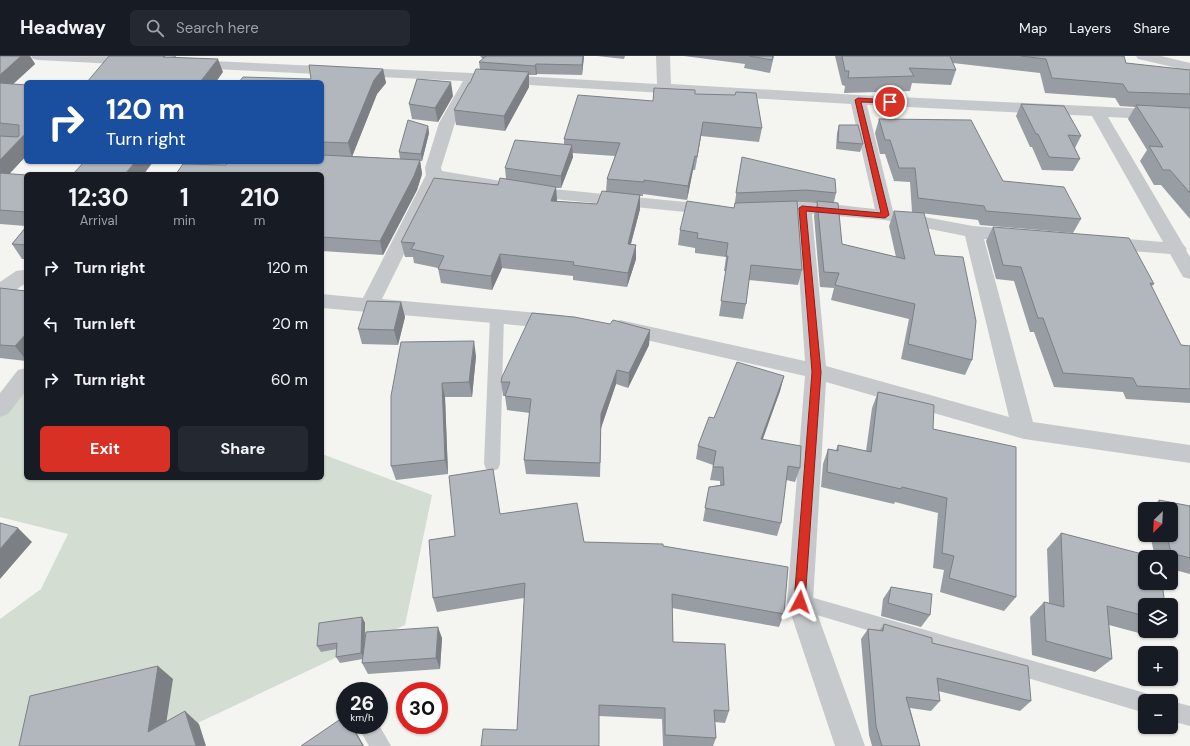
<!DOCTYPE html>
<meta charset="utf-8">
<style>
body{margin:0;font-family:"DM Sans",sans-serif;background:#242831;color:#f1f3f6;height:100vh;display:flex;flex-direction:column;font-size:15px;white-space:nowrap}
*{box-sizing:border-box;margin:0}
p{font-size:13px;color:#9ea1a6}
.icon{flex:none;width:22px;height:22px;fill:none;stroke:currentColor;stroke-width:2;stroke-linecap:round;stroke-linejoin:round}
.map{position:relative;flex:1;overflow:hidden}
.details{position:absolute;left:24px;top:116px;width:300px;height:308px;display:flex;flex-direction:column;background:#171b24;border-radius:6px;box-shadow:0 1px 3px #0004}
.details>*{flex:none}
.hud{position:absolute;left:24px;top:24px;width:300px;height:84px;border-radius:6px;box-shadow:0 1px 3px #0004;background:#1a4fa0;color:#fff;overflow:hidden}
.needle{width:26px;rotate:204deg}
.fabs{position:absolute;left:1138px;top:446px;display:grid;gap:8px}
.fabs a{display:grid;place-items:center;width:40px;height:40px;border-radius:6px;background:#171b24;box-shadow:0 1px 3px #0004;font-size:20px}
.speed{position:absolute;left:336px;top:626px;display:flex;gap:8px;font-size:20px;font-weight:700;text-align:center}
.speed>*{display:grid;place-content:center;width:52px;height:52px;border-radius:50%;background:#171b24;box-shadow:0 1px 3px #0004;line-height:1}
.speed small{font-size:10px;font-weight:400}
.speed .limit{border:6px solid #d22;background:#fff;color:#111}
.pin{position:absolute;display:grid;place-items:center;width:34px;height:34px;color:#fff;margin:-17px;border:2px solid #fff;border-radius:50%;box-shadow:0 1px 4px #0007}
.me{position:absolute;width:44px;margin:-22px;rotate:4deg;stroke-linejoin:round;filter:drop-shadow(0 0 3px #0008)}
.turn{display:flex;align-items:center;gap:14px;height:84px;padding:0 16px;font-size:18px}
.turn .icon{width:52px;height:52px;stroke-width:2.5}
.turn b{display:block;font-size:28px;line-height:34px}
.eta{display:flex;justify-content:space-evenly;align-items:center;height:68px;text-align:center}
.eta b{font-size:24px;font-weight:700;line-height:28px}
.primary-button{display:flex;gap:8px;margin-top:auto;padding:8px 16px}
.primary-button a{flex:1;height:46px;border-radius:6px;background:#d93025;color:#fff;font-size:16px;font-weight:700;line-height:46px;text-align:center}
.primary-button a+a{background:#242831;color:#f1f3f6}
ul{padding:0;list-style:none}
li{display:flex;align-items:center;gap:12px;height:56px;padding:0 16px}
li div{flex:1}
li b{display:block;font-size:15px}
li em{font-style:normal}
header{display:flex;align-items:center;gap:24px;box-sizing:border-box;height:56px;padding:0 20px;background:#171b24;border-bottom:1px solid #363941}
header strong{font-size:19px}
nav{display:flex;gap:22px;margin-inline-start:auto;font-size:14px}
.search{width:280px;height:36px;background:#242831;display:flex;align-items:center;gap:10px;box-sizing:border-box;padding:0 14px;border-radius:6px;color:#9ea1a6;font-size:15px}
.map>svg:first-child{display:block}
</style>
<header>
<strong>Headway</strong>
<div class="search"><svg class="icon" aria-label="search" viewBox="0 0 24 24"><circle cx="10" cy="10" r="6"/><path d="M15 15l6 6"/></svg>Search here</div>
<nav><a>Map</a><a>Layers</a><a>Share</a></nav>
</header>
<div class="map">
<svg width="1190" height="690" viewBox="0 0 1190 690">
<rect width="100%" height="100%" fill="#f4f5f0"/>
<!-- green -->
<path fill="#d4ddd1" d="M26 321V422H322V398L432 439 405 569 149 690H0V563L41 533 68 478 0 461V354Z"/>
<g fill="none" stroke-linecap="round" stroke-linejoin="round">
<!-- lane -->
<g fill="#c6c9cc" fill-rule="evenodd">
<path d="M497 255 502 257 504 260 500 408 498 413 492 415 486 413 484 408 490 260 492 257Z"/>
<path d="M800 538 1145 637 1152 640 1154 645H1145V657L800 554 794 552 791 546 794 540Z"/>
<path d="M1171 645 1190 650V670L1171 665Z"/>
<path d="M357 669H379L391 690H369Z"/>
</g>
<!-- street -->
<g fill="#c6c9cc" fill-rule="evenodd">
<path d="M31 0H122L141 2 143 5 141 8 136 9 38 4 33 3Z"/>
<path d="M656 0H670L671 28 858 39 1190 55V65L1108 61 1183 188 1187 193 1186 194 1190 201V223L1183 221 1170 198 1104 193 1097 191 1095 187 1097 183 1104 181 1163 186 1092 60 867 49 893 155 973 170 1020 174 1026 176 1029 180 1026 184 1020 186 984 183 1033 366 1190 389V407L1024 383 826 326 813 546 865 690H835L787 546 805 320 620 278 613 276 610 271 613 266 620 264 805 305 795 158 768 159 762 158 759 154 762 150C797 141 839 150 875 153L851 48 477 26 455 67 441 112 442 115 543 132 716 149 722 150 725 154 722 158 716 159 543 142 440 125 382 243 560 259 567 261 570 266 567 271 560 273 322 252V238L363 242 426 119 425 112 439 67 463 25 191 12 186 11 184 8 186 5 191 4 472 17 657 28ZM812 158 885 164 965 180 1009 361 826 310Z"/>
<path d="M1136 0H1161L1190 7V15L1138 3Z"/>
<path d="M23 214H26V227L7 240 0 242V226L16 215Z"/>
<path d="M26 312V335L8 358 0 361V337L18 314Z"/>
</g>
</g>
<!-- wall -->
<g fill="#989da3" fill-rule="evenodd">
<path d="M0 0H30L35 8 13 28 26 100 9 118 26 119V170L0 168Z"/>
<path d="M109 0H176V1L165 0 166 1 223 16Z"/>
<path d="M480 0H584L582 19 537 18 536 19H529V31L505 75 456 69 454 54 470 27 480 14 479 6 483 3Z"/>
<path d="M597 0H625L624 3Z"/>
<path d="M684 0H774L770 17 744 12 745 8Z"/>
<path d="M835 0H1124L1126 7 1190 14V163L1161 129H1154L1140 105 1147 94 1128 63 1135 51 1120 50 1115 42 1045 37 1040 17 953 7 956 14 951 29 912 27 910 35 844 37 845 30 842 29Z"/>
<path d="M383 13 386 27 377 38 352 100 400 103 399 96 428 70 429 77 422 105H420L422 118 417 134 383 199 322 195V118L226 109 322 106V26L311 23Z"/>
<path d="M695 38 762 72 759 86 701 80 695 114H693L687 144 643 138V140H640V153L631 188 636 189V203L627 231 573 224V220L502 212 492 234 441 227 438 212 414 207 413 201H405L401 186 506 123 505 112 564 89V83L653 45ZM572 97 615 100 607 123 606 135 597 148 557 145 556 132H561L573 101Z"/>
<path d="M453 40 438 66 412 63 409 48Z"/>
<path d="M1021 48 1081 80 1075 92 1080 103 1073 115 1042 114 1032 91H1030L1016 60Z"/>
<path d="M879 63 1003 125 1081 163 1073 177 980 169 978 164 912 156 910 126 894 125 885 98H880L875 77Z"/>
<path d="M839 69 863 88 860 96 836 93 837 77Z"/>
<path d="M742 101 836 137 834 146 842 188 896 201 889 170 894 155 935 199 972 304 965 319 901 303 909 263 831 244 834 232 820 231 814 160 817 147 803 146H797L802 214 798 229 749 224 746 248 743 263 719 260 726 215H724L726 201 695 197V192L678 189 680 174 734 152Z"/>
<path d="M26 171V203H22L12 188Z"/>
<path d="M993 171 1154 228 1151 231 1181 289 1190 290V347L1126 343 1123 336 1054 331 1034 276H1030L1014 225 996 223 986 185Z"/>
<path d="M0 232 26 235V305L0 302Z"/>
<path d="M401 246 405 261 398 289 362 288 358 273Z"/>
<path d="M610 268 650 274 649 289 628 332 616 328 601 372 600 421 526 418 524 404 530 357 507 354 505 340H503L501 326Z"/>
<path d="M476 300 472 341H445L448 418 396 424 391 410V340Z"/>
<path d="M784 320 780 335 762 383 800 412 795 426 786 424 781 467 777 480 703 465 709 431 720 429V425L710 424 713 409 696 403 698 390 714 362Z"/>
<path d="M878 336 933 373 1016 541 1004 555 940 536 944 514 933 512 938 457 895 446 894 448 821 431 823 408 828 393 836 394 838 389 866 395 872 352Z"/>
<path d="M1159 444 1190 450V518L1171 513V501H1155L1150 479H1171V453H1150Z"/>
<path d="M500 458 584 486 663 490 784 558 779 571 672 552 673 586 729 655 725 667 715 666 716 682 713 690H663L662 663 599 660 524 542 437 556 433 542 455 480Z"/>
<path d="M1061 477 1145 549V575H1156L1150 580 1109 569 1112 603 1095 616 1032 599 1030 561 1044 546 1049 547 1047 493Z"/>
<path d="M891 531 930 559 921 571 881 560 883 543Z"/>
<path d="M362 561 365 567V585L442 582 440 613 368 618 362 607 363 603 340 607 336 601 337 593 321 596 317 590Z"/>
<path d="M884 568 932 587 1031 645 1020 655 938 635 940 645 931 655 910 652 920 690H872L869 679 861 583 868 573 880 574Z"/>
</g>
<!-- shaded-wall -->
<g fill="#7c8084">
<path d="M21 0H30L35 8 0 40V19Z"/>
<path d="M583 0H584L582 19V9Z"/>
<path d="M218 3 223 16 216 26H200Z"/>
<path d="M536 8 537 18 536 19 535 10Z"/>
<path d="M383 13 386 27 377 38 352 101 348 87 374 24Z"/>
<path d="M529 16V31L505 75 504 60Z"/>
<path d="M451 26 453 40 438 66 435 52Z"/>
<path d="M703 66 701 80 695 114 697 101Z"/>
<path d="M428 70 429 77 422 105 421 98Z"/>
<path d="M26 77V100L0 128V104Z"/>
<path d="M572 89 573 101 561 132V120Z"/>
<path d="M695 100 693 114 687 144 688 130Z"/>
<path d="M420 104 422 118 417 134 383 199 380 185Z"/>
<path d="M135 106H153L144 118H125Z"/>
<path d="M556 131 557 145H551Z"/>
<path d="M640 139V153L627 202 628 188Z"/>
<path d="M636 189V203L627 231 628 217Z"/>
<path d="M500 198 502 212 492 234 491 220Z"/>
<path d="M401 246 405 261 398 289 394 274Z"/>
<path d="M650 274 649 289 628 332 629 317Z"/>
<path d="M26 278V304L15 290Z"/>
<path d="M474 285 476 300 472 341 469 326Z"/>
<path d="M617 314 616 328 601 372 600 421 601 358Z"/>
<path d="M784 320 780 335 758 397 761 383Z"/>
<path d="M442 327 445 341 448 418 445 404Z"/>
<path d="M18 472 32 486 0 523V493Z"/>
<path d="M362 561 365 567 364 603 361 597Z"/>
<path d="M438 571 442 582 440 613 436 602Z"/>
<path d="M158 610 173 623 163 688 148 676Z"/>
<path d="M185 655 199 668 206 690H196Z"/>
<path d="M351 669H352L364 690H363Z"/>
</g>
<!-- building -->
<g fill="#b1b7bd" stroke="#7c8084">
<path d="M0 0H21L0 19Z"/>
<path d="M109 0H164L163 1 218 3 200 26H87Z"/>
<path d="M486 0H583L582 9 536 8 535 10 479 6Z"/>
<path d="M749 0H773L772 4Z"/>
<path d="M842 0H950L956 14 909 12 914 20 848 22 849 15H845Z"/>
<path d="M1021 0H1124L1126 7 1190 14V38L1128 36 1123 28 1052 22 1046 3Z"/>
<path d="M309 9 383 13 374 24 348 87 322 86V26H239L243 21 311 23Z"/>
<path d="M476 13 529 16 504 60 454 54 469 27H470Z"/>
<path d="M417 23 451 26 435 52 409 48Z"/>
<path d="M0 27 26 29V77L0 104V80L17 81 19 80V69L0 67Z"/>
<path d="M654 32 695 34V38L735 39 736 36 756 37 762 72 703 66 697 101 695 100 688 130 644 124V126L607 123 620 87 564 83 578 39 653 45Z"/>
<path d="M1021 48 1064 50 1081 80 1068 79 1080 103 1049 101 1038 78H1036Z"/>
<path d="M1136 49 1190 52V137L1170 114H1163L1149 90 1163 91Z"/>
<path d="M879 63 971 64 1003 125 1064 131 1081 163 986 155 984 150 918 142 915 112H899L890 84H885Z"/>
<path d="M408 64 428 70 421 98 399 96Z"/>
<path d="M839 69H858L863 88 838 86Z"/>
<path d="M515 84 572 89 561 120 505 112Z"/>
<path d="M322 99 420 104 414 120 380 185 322 181V118H176L183 108 226 109 229 106H322Z"/>
<path d="M742 101 835 123 836 137 806 134 736 137Z"/>
<path d="M84 106H135L125 118H73Z"/>
<path d="M0 117 26 119V156L0 154Z"/>
<path d="M434 122 498 129 500 122 556 131 551 145 597 148 602 135 640 139 628 188 636 189 628 217 573 209 574 206 500 198 491 220 438 213 444 200 411 193 415 187 401 186Z"/>
<path d="M687 145 734 152 735 147 797 145 802 214 751 209 746 248 721 245 728 200H726L728 187 697 182 698 177 680 174Z"/>
<path d="M817 145 838 147 842 188 905 203 894 155 924 157 935 199 963 201 976 265 972 304 908 288 915 248 835 229 839 217 824 216Z"/>
<path d="M26 171V189L12 188Z"/>
<path d="M993 171 1129 182 1154 228 1150 227 1181 289 1190 290V333L1137 330 1133 322 1063 317 1043 262H1038L1021 211 1003 209Z"/>
<path d="M0 232 26 235V278L15 290 0 289Z"/>
<path d="M367 245 401 246 394 274 358 273Z"/>
<path d="M532 257 574 261 610 268 613 264 650 274 629 317 617 314 601 358 600 407 524 404 531 343 505 340 510 326H501L502 321Z"/>
<path d="M474 285 469 326 442 327 445 404 391 410V340L401 286Z"/>
<path d="M737 306 784 320 761 383 801 390 800 412 788 410 781 467 705 452 709 431 724 429 723 411H713L716 395 698 390 709 361 714 362Z"/>
<path d="M878 336 934 349 933 373 1016 391V541L949 522 954 500 942 497 947 442 902 431 901 433 827 416 828 393 838 395V389L871 396Z"/>
<path d="M493 413 500 458 577 447 584 486 663 488V490L788 511 784 558 672 538 673 586 725 588 729 655 714 654 716 682 665 679V652L599 649V690H481L483 673 517 674 525 527 433 542 429 484 455 480 449 420Z"/>
<path d="M1159 444 1190 450V502L1171 497 1167 479H1171V453H1161Z"/>
<path d="M0 467 18 472 0 493Z"/>
<path d="M1061 477 1154 501H1145V527H1162L1165 549H1145V560L1107 550 1112 603 1046 585 1044 546 1064 551Z"/>
<path d="M891 531 932 538 930 559 888 547Z"/>
<path d="M362 561 361 597 336 601 337 587 317 590 319 567Z"/>
<path d="M884 568 932 582V587L1028 610 1031 645 937 622 940 645 906 641 920 690H882L876 670 868 573 883 575Z"/>
<path d="M438 571 436 602 362 607 366 576Z"/>
<path d="M158 610 148 676 185 655 196 690H19L30 640Z"/>
<path d="M345 660V669H351L363 690H301Z"/>
</g>
<!-- route -->
<path fill="#d93025" stroke="#8d1f18" d="M858 42 890 44 893 46 890 47 861 46 889 159 885 162 806 155 821 316 805 546 804 550 800 551 796 550 794 546 812 316 799 152 802 150 881 157 855 44Z"/>
</svg>
<div class="fabs">
<a><svg class="needle" viewBox="-14 -14 28 28"><path d="M0-13l5 13h-10z" fill="#e53935"/><path d="M0 13l5-13h-10z" fill="#9ea1a6"/></svg></a>
<a><svg class="icon" aria-label="search" viewBox="0 0 24 24"><circle cx="10" cy="10" r="6"/><path d="M15 15l6 6"/></svg></a>
<a><svg class="icon" aria-label="layers" viewBox="0 0 24 24"><path d="M12 4l9 5-9 5-9-5zM3 14l9 5 9-5"/></svg></a>
<a>+</a>
<a>−</a>
</div>
<div class="speed"><div>26<small>km/h</small></div><div class="limit">30</div></div>
<div class="pin" style="left:890px;top:46px;background:#d93025"><svg class="icon" aria-label="arrive" viewBox="0 0 24 24"><path d="M6 21V4h12l-3 4 3 4H6"/></svg></div>
<svg class="me" style="left:800px;top:546px" viewBox="-20 -20 40 40"><path d="M0-17L14 15 0 8-14 15z" fill="#d93025" stroke="#fff" stroke-width="4"/></svg>
<div class="hud">
<div class="turn"><svg class="icon" aria-label="right" viewBox="0 0 24 24"><path d="M7 20v-9h11M14 6l5 5-5 5"/></svg><div><b>120 m</b>Turn right</div></div>
</div>
<section class="details">
<div class="eta">
<div><b>12:30</b><p>Arrival</p></div>
<div><b>1</b><p>min</p></div>
<div><b>210</b><p>m</p></div>
</div>
<ul>
<li><svg class="icon" aria-label="right" viewBox="0 0 24 24"><path d="M7 20v-9h11M14 6l5 5-5 5"/></svg><div><b>Turn right</b></div><em>120 m</em></li>
<li><svg class="icon" aria-label="left" viewBox="0 0 24 24"><path d="M17 20v-9H6M10 6l-5 5 5 5"/></svg><div><b>Turn left</b></div><em>20 m</em></li>
<li><svg class="icon" aria-label="right" viewBox="0 0 24 24"><path d="M7 20v-9h11M14 6l5 5-5 5"/></svg><div><b>Turn right</b></div><em>60 m</em></li>
</ul>
<div class="primary-button"><a>Exit</a><a>Share</a></div>
</section>
</div>
